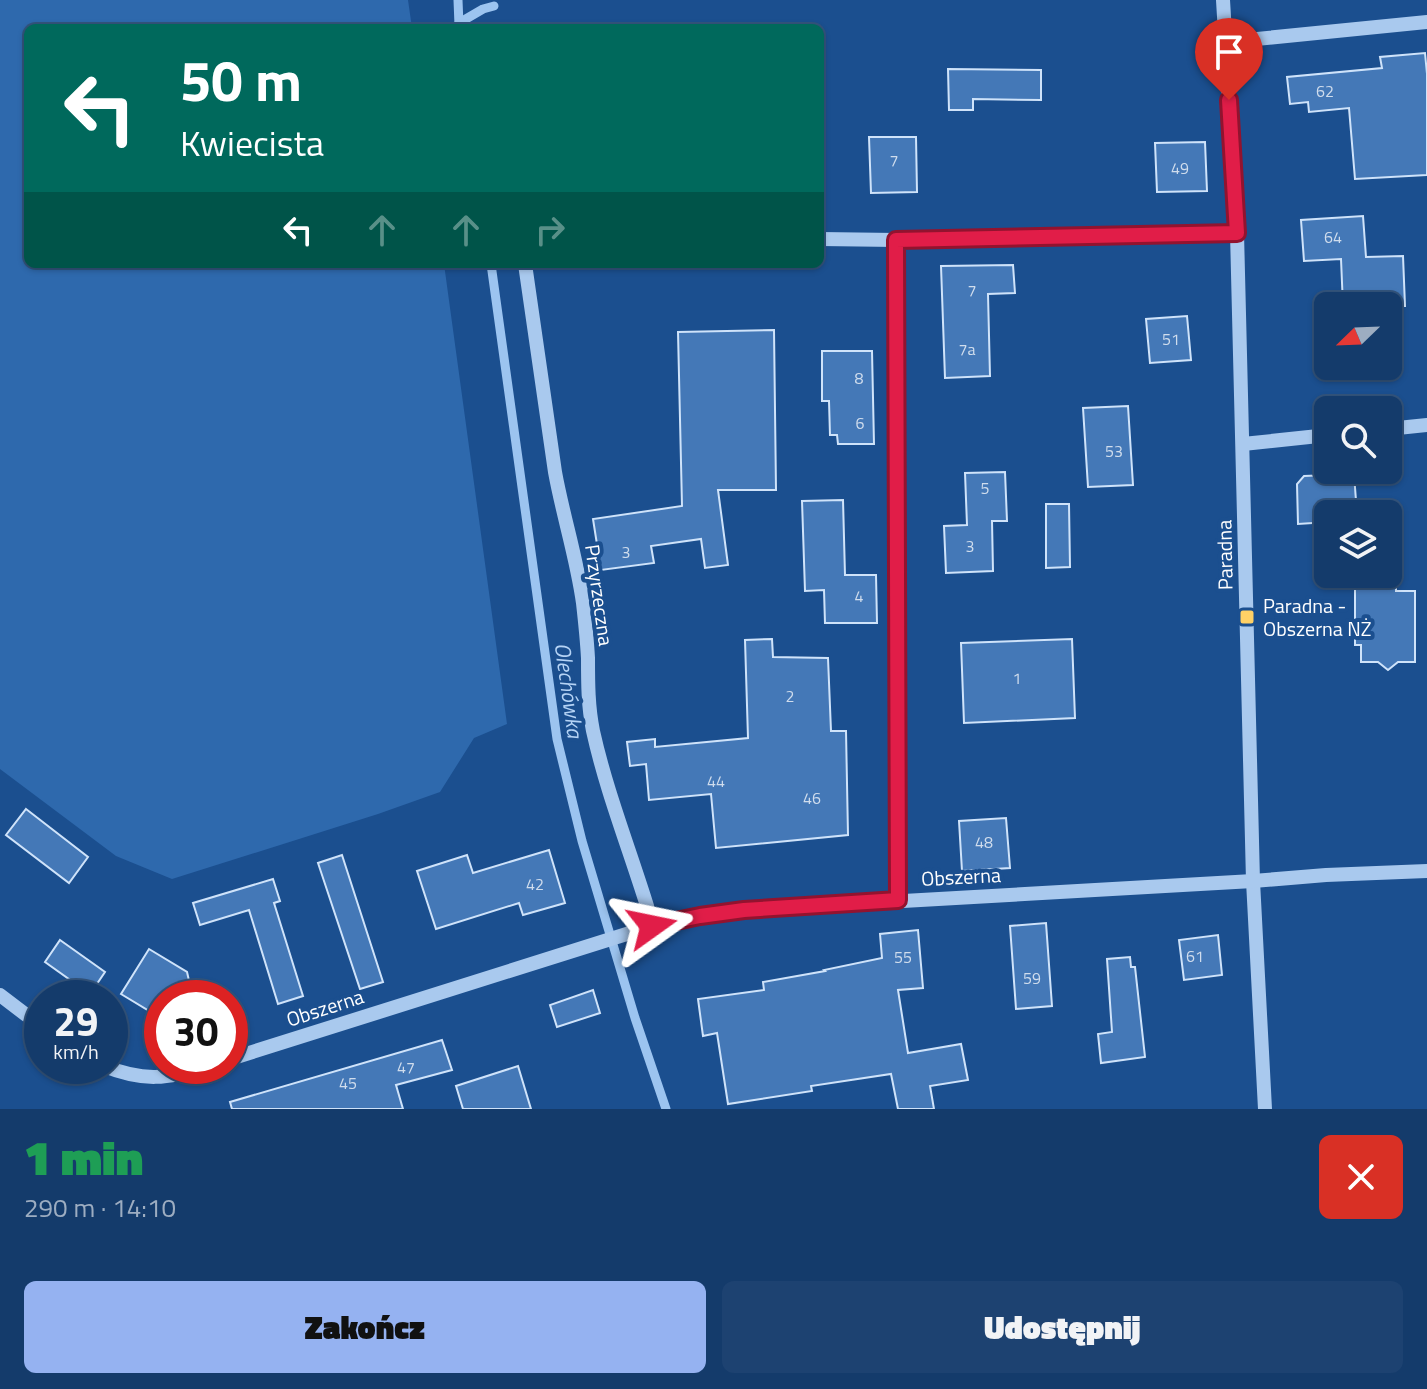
<!DOCTYPE html>
<html lang="pl">
<meta charset="utf-8">
<style>
body{margin:0;font-family:"Titillium Web",sans-serif;background:#1d4271;color:#f1f3f6;height:100vh;display:flex;flex-direction:column;font-size:30px;white-space:nowrap}
*{box-sizing:border-box;margin:0}
p{font-size:26px;color:#9dadc1}
.icon{flex:none;width:44px;height:44px;fill:none;stroke:currentColor;stroke-width:2;stroke-linecap:round;stroke-linejoin:round}
.map{position:relative;height:1109px;overflow:hidden}
.drawer{display:flex;flex-direction:column;background:#143b6b;flex:1}
.drawer>*{flex:none}
.banner{position:absolute;left:24px;top:24px;width:800px;height:244px;border-radius:12px;box-shadow:0 2px 6px #0004,0 0 0 2px #33557e;background:#00695c;color:#fff;overflow:hidden}
.needle{width:52px;rotate:247deg}
.tools{position:absolute;left:1314px;top:292px;display:grid;gap:16px}
.tools a{display:grid;place-items:center;width:88px;height:88px;border-radius:12px;background:#143b6b;box-shadow:0 2px 6px #0004,0 0 0 2px #33557e;font-size:40px}
.speed{position:absolute;left:24px;top:980px;display:flex;gap:16px;font-size:40px;font-weight:700;text-align:center}
.speed>*{display:grid;place-content:center;width:104px;height:104px;border-radius:50%;background:#143b6b;box-shadow:0 2px 6px #0004,0 0 0 2px #33557e;line-height:1}
.speed small{font-size:20px;font-weight:400}
.speed .limit{border:12px solid #d22;background:#fff;color:#111}
.pin{position:absolute;display:grid;place-items:center;width:68px;height:68px;color:#fff;margin:-82px -34px;border-radius:50% 50% 50% 0;rotate:-45deg;box-shadow:0 0 8px #0007}
.pin .icon{rotate:45deg}
.me{position:absolute;width:88px;margin:-44px;rotate:78deg;stroke-linejoin:round;filter:drop-shadow(0 0 6px #0008)}
.turn{display:flex;align-items:center;gap:28px;height:168px;padding:0 24px;font-size:36px}
.turn .icon{width:104px;height:104px;stroke-width:2.5}
.turn b{display:block;font-size:56px;line-height:68px}
.lanes{display:flex;align-items:center;height:76px;padding:0 24px;background:#0003;justify-content:center;gap:40px;direction:ltr}
.lanes .off{opacity:.35}
.round{display:grid;place-items:center;flex:none;width:84px;height:84px;border-radius:12px;background:#1d4271}
.headline{display:flex;align-items:center;justify-content:space-between;height:136px;padding:0 24px}
h1{font-size:48px;font-weight:800;line-height:60px;color:#1e9e55}
.cta{display:flex;gap:16px;margin-top:auto;padding:16px 24px}
.cta a{flex:1;height:92px;border-radius:12px;background:#95b2f1;color:#111;font-size:32px;font-weight:800;line-height:92px;text-align:center}
.cta a+a{background:#1d4271;color:#f1f3f6}
.map>svg:first-child{display:block}
</style>
<div class="map">
<svg width="1427" height="1109" viewBox="0 0 1427 1109">
<rect width="100%" height="100%" fill="#1b4f8f"/>
<!-- green -->
<path fill="#2e69ad" d="M0 0H408L412 28H28V264H444L507 724 474 738 440 792 378 814 172 879 116 856 0 769Z"/>
<g fill="none" stroke-linecap="round" stroke-linejoin="round">
<!-- stream -->
<g stroke="#9cc4f0" stroke-width="9">
<path d="M458 0 459 25"/>
<path d="M459 23 483 9 494 6"/>
<path d="M491 264 557 739 582 841 635 1018 666 1109"/>
</g>
</g>
<!-- building -->
<g fill="#4478b7" stroke="#cfe3fa" stroke-width="2">
<path d="M1425 53 1427 74V175L1355 179 1349 108 1309 112 1308 102 1290 104 1287 77 1382 68 1380 57Z"/>
<path d="M948 69 1041 70V100L973 99V110H949Z"/>
<path d="M869 137H916L917 192 871 193Z"/>
<path d="M1205 142 1207 191 1157 192 1155 143Z"/>
<path d="M1363 216 1366 257 1403 256 1405 306H1343L1341 259 1304 261 1301 220Z"/>
<path d="M1013 265 1015 293 988 294 990 376 945 378 941 266Z"/>
<path d="M1187 316 1191 360 1150 363 1146 319Z"/>
<path d="M774 330 776 490H718L728 565 705 568 701 539 651 546 654 563 601 570 593 519 682 506 678 332Z"/>
<path d="M822 351H872L874 444H838L837 435H830L829 401H822Z"/>
<path d="M1128 406 1133 485 1088 487 1083 408Z"/>
<path d="M1005 472 1007 521H992L993 571 946 573 944 526 967 525 965 473Z"/>
<path d="M1354 474 1357 514H1328V522L1298 524 1297 484 1304 476Z"/>
<path d="M843 500 845 575H876L877 623H825L824 590 805 591 802 501Z"/>
<path d="M1046 504H1069L1070 567 1046 568Z"/>
<path d="M1355 585H1396V591H1415V662H1398L1388 670 1378 662H1361V645H1355Z"/>
<path d="M772 639 773 657 828 658 831 731H846L848 835 716 848 711 794 649 800 646 764 630 766 627 742 655 739V747L748 738 745 640Z"/>
<path d="M1072 639 1075 718 964 723 961 643Z"/>
<path d="M26 809 88 857 69 883 6 835Z"/>
<path d="M1006 818 1010 868 962 871 959 821Z"/>
<path d="M549 850 565 903 523 915 519 903 436 929 417 871 467 855 473 873Z"/>
<path d="M342 855 383 982 360 989 318 863Z"/>
<path d="M273 879 280 901 274 903 303 996 278 1004 249 910 200 925 193 903Z"/>
<path d="M1046 923 1052 1006 1016 1009 1010 926Z"/>
<path d="M918 930 923 988 898 990 908 1053 961 1044 968 1080 930 1086 934 1109H898L891 1074 811 1086 812 1091 728 1104 717 1033 703 1036 698 999 764 990 763 982 825 971 824 970 882 958 880 934Z"/>
<path d="M1218 935 1222 975 1184 980 1179 940Z"/>
<path d="M60 940 105 972 90 994 45 962Z"/>
<path d="M149 949 187 972 193 998H159L151 1012 121 994Z"/>
<path d="M1130 957 1131 967H1135L1145 1057 1101 1063 1098 1034 1112 1032 1107 959Z"/>
<path d="M593 990 600 1013 557 1027 550 1005Z"/>
<path d="M442 1040 452 1070 396 1085 403 1109H232L230 1102Z"/>
<path d="M518 1066 531 1109H463L456 1086Z"/>
</g>
<g fill="none" stroke-linecap="round" stroke-linejoin="round">
<!-- minor -->
<g stroke="#a9c9ee" stroke-width="14">
<path d="M1223 0 1237 233 1253 881 1265 1109"/>
<path d="M1226 42 1427 22"/>
<path d="M820 239 896 240 1237 233"/>
<path d="M896 240 898 900"/>
<path d="M525 264 555 472C563 516 577 559 583 603 585 621 587 640 588 658 588 683 588 706 593 731 606 790 629 848 647 906L652 926"/>
<path d="M1388 429 1427 425"/>
<path d="M1243 444 1328 435"/>
<path d="M0 995 42 1027"/>
<path d="M230 1059 652 926 700 916 744 910 1253 881 1326 875 1427 871"/>
<path d="M104 1066C144 1082 167 1079 208 1066"/>
</g>
</g>
<g fill="none" stroke-linecap="round" stroke-linejoin="round">
<!-- route casing -->
<g stroke="#92132f" stroke-width="20">
<path id="route" d="M652 926 700 916 744 910 898 900 896 240 1237 233 1229 100"/>
</g>
<!-- route -->
<use href="#route" stroke="#e11d48" stroke-width="14"/>
</g>
<!-- markers -->
<rect fill="#ffd166" stroke="#1b4f8f" stroke-width="3" x="1239" y="609" width="16" height="16" rx="4"/>
<g text-anchor="middle" stroke-width="8" stroke-linejoin="round" paint-order="stroke">
<!-- number labels -->
<g font-size="16" fill="#d0dded">
<text x="1325" y="97">62</text>
<text x="894" y="166">7</text>
<text x="1180" y="174">49</text>
<text x="1333" y="243">64</text>
<text x="972" y="296">7</text>
<text x="1171" y="345">51</text>
<text x="967" y="355">7a</text>
<text x="859" y="384">8</text>
<text x="860" y="429">6</text>
<text x="1114" y="457">53</text>
<text x="985" y="494">5</text>
<text x="970" y="552">3</text>
<text x="626" y="558">3</text>
<text x="859" y="602">4</text>
<text x="1017" y="684">1</text>
<text x="790" y="702">2</text>
<text x="716" y="787">44</text>
<text x="812" y="804">46</text>
<text x="984" y="848">48</text>
<text x="535" y="890">42</text>
<text x="1195" y="962">61</text>
<text x="903" y="963">55</text>
<text x="1032" y="984">59</text>
<text x="406" y="1073">47</text>
<text x="348" y="1089">45</text>
</g>
<!-- street labels -->
<g font-size="20" fill="#fff" stroke="#1b4f8f">
<text transform="translate(1225 555) rotate(-91)" y="7">Paradna</text>
<text transform="translate(599 595) rotate(82)" y="7">Przyrzeczna</text>
<text transform="translate(961 877) rotate(-3)" y="7">Obszerna</text>
<text transform="translate(325 1008) rotate(-18)" y="7">Obszerna</text>
</g>
<!-- poi labels -->
<g font-size="20" fill="#fff" stroke="#1b4f8f" text-anchor="start">
<text x="1263" y="613">Paradna -<tspan x="1263" dy="23">Obszerna NŻ</tspan></text>
</g>
<!-- water labels -->
<g font-size="22" font-style="italic" fill="#b5d3f5" stroke="#1b4f8f">
<text transform="translate(569 690) rotate(82)" y="8">Olechówka</text>
</g>
</g>
</svg>
<div class="tools">
<a><svg class="needle" viewBox="-14 -14 28 28"><path d="M0-13l5 13h-10z" fill="#e53935"/><path d="M0 13l5-13h-10z" fill="#9dadc1"/></svg></a>
<a><svg class="icon" aria-label="search" viewBox="0 0 24 24"><circle cx="10" cy="10" r="6"/><path d="M15 15l6 6"/></svg></a>
<a><svg class="icon" aria-label="layers" viewBox="0 0 24 24"><path d="M12 4l9 5-9 5-9-5zM3 14l9 5 9-5"/></svg></a>
</div>
<div class="speed"><div>29<small>km/h</small></div><div class="limit">30</div></div>
<div class="pin" style="left:1229px;top:100px;background:#d93025"><svg class="icon" aria-label="arrive" viewBox="0 0 24 24"><path d="M6 21V4h12l-3 4 3 4H6"/></svg></div>
<svg class="me" style="left:652px;top:926px" viewBox="-20 -20 40 40"><path d="M0-17L14 15 0 8-14 15z" fill="#e11d48" stroke="#fff" stroke-width="4"/></svg>
<div class="banner">
<div class="turn"><svg class="icon" aria-label="left" viewBox="0 0 24 24"><path d="M17 20v-9H6M10 6l-5 5 5 5"/></svg><div><b>50 m</b>Kwiecista</div></div>
<div class="lanes"><svg class="icon" aria-label="left" viewBox="0 0 24 24"><path d="M17 20v-9H6M10 6l-5 5 5 5"/></svg><svg class="icon off" aria-label="ahead" viewBox="0 0 24 24"><path d="M12 20V5M6 11l6-6 6 6"/></svg><svg class="icon off" aria-label="ahead" viewBox="0 0 24 24"><path d="M12 20V5M6 11l6-6 6 6"/></svg><svg class="icon off" aria-label="right" viewBox="0 0 24 24"><path d="M7 20v-9h11M14 6l5 5-5 5"/></svg></div>
</div>
</div>
<section class="drawer">
<div class="headline"><div><h1>1 min</h1><p>290 m · 14:10</p></div><a class="round" style="background:#d93025;color:#fff"><svg class="icon" aria-label="close" viewBox="0 0 24 24"><path d="M6 6l12 12M18 6L6 18"/></svg></a></div>
<div class="cta"><a>Zakończ</a><a>Udostępnij</a></div>
</section>
